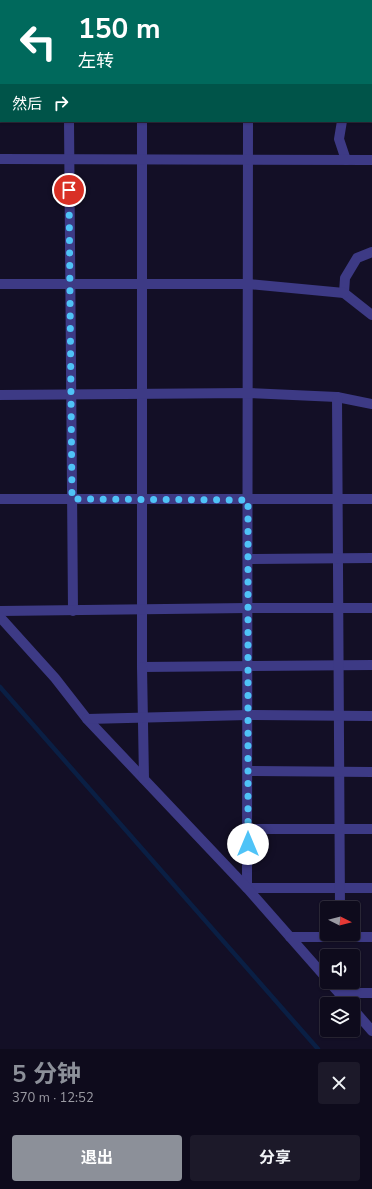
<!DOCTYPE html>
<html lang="zh">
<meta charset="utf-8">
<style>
body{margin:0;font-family:"Nunito Sans","Noto Sans SC",sans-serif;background:#1c1929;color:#f1f3f6;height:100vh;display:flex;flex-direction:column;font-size:15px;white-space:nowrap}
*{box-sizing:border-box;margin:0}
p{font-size:13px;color:#9b9ba3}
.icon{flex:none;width:22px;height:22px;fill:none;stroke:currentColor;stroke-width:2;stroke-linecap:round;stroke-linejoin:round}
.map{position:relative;height:1049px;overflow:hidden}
.drawer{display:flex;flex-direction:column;background:#0e0b1c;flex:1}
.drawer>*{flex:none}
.banner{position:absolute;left:0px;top:0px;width:372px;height:122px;box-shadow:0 1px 3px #0004,0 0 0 1px #2e2b3b;background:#00695c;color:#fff;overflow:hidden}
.needle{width:26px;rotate:96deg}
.buttons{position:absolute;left:320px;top:901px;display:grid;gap:8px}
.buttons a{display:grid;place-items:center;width:40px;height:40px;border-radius:4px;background:#0e0b1c;box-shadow:0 1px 3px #0004,0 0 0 1px #2e2b3b;font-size:20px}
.pin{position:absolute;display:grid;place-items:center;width:34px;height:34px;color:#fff;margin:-17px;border:2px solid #fff;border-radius:50%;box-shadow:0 1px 4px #0007}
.me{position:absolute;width:44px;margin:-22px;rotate:0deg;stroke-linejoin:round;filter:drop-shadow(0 0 3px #0008)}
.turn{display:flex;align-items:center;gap:14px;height:84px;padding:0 12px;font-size:18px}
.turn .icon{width:52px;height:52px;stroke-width:2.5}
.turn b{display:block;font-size:28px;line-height:34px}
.then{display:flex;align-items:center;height:38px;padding:0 12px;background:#0003;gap:8px;font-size:15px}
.round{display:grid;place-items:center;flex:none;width:42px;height:42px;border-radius:4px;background:#1c1929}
.overview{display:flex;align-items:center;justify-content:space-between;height:68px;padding:0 12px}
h1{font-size:24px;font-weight:700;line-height:30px;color:#8c9099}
.button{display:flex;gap:8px;margin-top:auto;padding:8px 12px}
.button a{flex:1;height:46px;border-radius:4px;background:#8c9099;color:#fff;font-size:16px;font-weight:700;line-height:46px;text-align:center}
.button a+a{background:#1c1929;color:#f1f3f6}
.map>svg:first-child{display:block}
</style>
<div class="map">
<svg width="372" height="1049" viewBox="0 0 372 1049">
<rect width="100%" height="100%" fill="#130f26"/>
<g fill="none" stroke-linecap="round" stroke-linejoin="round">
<!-- stream -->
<path stroke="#0a1f44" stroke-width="4.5" d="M0 687 318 1049"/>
<!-- minor -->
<g stroke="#3d3a85" stroke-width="10">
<path d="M71 1V0"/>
<path d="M143 1V0"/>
<path d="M248 1V0"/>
<path d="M371 21 372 20"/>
<path d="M0 79H1"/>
<path d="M69 121 73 611"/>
<path d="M142 121V667L372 665"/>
<path d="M248 121 247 888H372"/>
<path d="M342 121 339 139 346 160"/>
<path d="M0 159 372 160"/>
<path d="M372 252 357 258 345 278 344 293 372 315"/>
<path d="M0 284H248L344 293"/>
<path d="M0 395 248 393 337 397 372 404"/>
<path d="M337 397 340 908"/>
<path d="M0 499H372"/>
<path d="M248 559 372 558"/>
<path d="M0 611 248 608H372"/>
<path d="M0 617 55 678 87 719 247 888 327 979"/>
<path d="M142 667 144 779"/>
<path d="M87 719 248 715 372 716"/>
<path d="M248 771 372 772"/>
<path d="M248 829H372"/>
<path d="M290 937H372"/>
<path d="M329 982 349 1004"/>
<path d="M339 993H372"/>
<path d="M353 1009 372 1031"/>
</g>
</g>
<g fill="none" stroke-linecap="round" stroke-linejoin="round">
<!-- route -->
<path stroke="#4fc3f7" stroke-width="7" stroke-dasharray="0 12.6" d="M69 190 72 499 248 500V844"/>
</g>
</svg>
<div class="buttons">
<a><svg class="needle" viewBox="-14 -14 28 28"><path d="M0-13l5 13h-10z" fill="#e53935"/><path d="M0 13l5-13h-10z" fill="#9b9ba3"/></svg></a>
<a><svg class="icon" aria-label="sound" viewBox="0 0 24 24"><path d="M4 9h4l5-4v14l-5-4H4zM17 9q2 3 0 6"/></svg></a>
<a><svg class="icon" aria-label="layers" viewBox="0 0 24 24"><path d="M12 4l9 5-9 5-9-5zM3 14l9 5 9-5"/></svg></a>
</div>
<div class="pin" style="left:69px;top:190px;background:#d93025"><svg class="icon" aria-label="arrive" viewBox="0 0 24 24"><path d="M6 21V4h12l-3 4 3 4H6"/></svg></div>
<svg class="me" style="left:248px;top:844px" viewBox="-20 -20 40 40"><circle r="19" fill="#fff"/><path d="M0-13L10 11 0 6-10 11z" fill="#4fc3f7"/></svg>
<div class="banner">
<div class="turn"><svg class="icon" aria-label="left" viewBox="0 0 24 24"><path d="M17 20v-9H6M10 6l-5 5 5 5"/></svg><div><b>150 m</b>左转</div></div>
<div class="then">然后<svg class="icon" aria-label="right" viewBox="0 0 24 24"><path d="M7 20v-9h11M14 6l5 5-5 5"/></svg></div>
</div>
</div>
<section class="drawer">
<div class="overview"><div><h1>5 分钟</h1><p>370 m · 12:52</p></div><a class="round"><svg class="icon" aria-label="close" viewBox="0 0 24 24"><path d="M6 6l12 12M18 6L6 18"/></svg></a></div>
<div class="button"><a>退出</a><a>分享</a></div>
</section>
